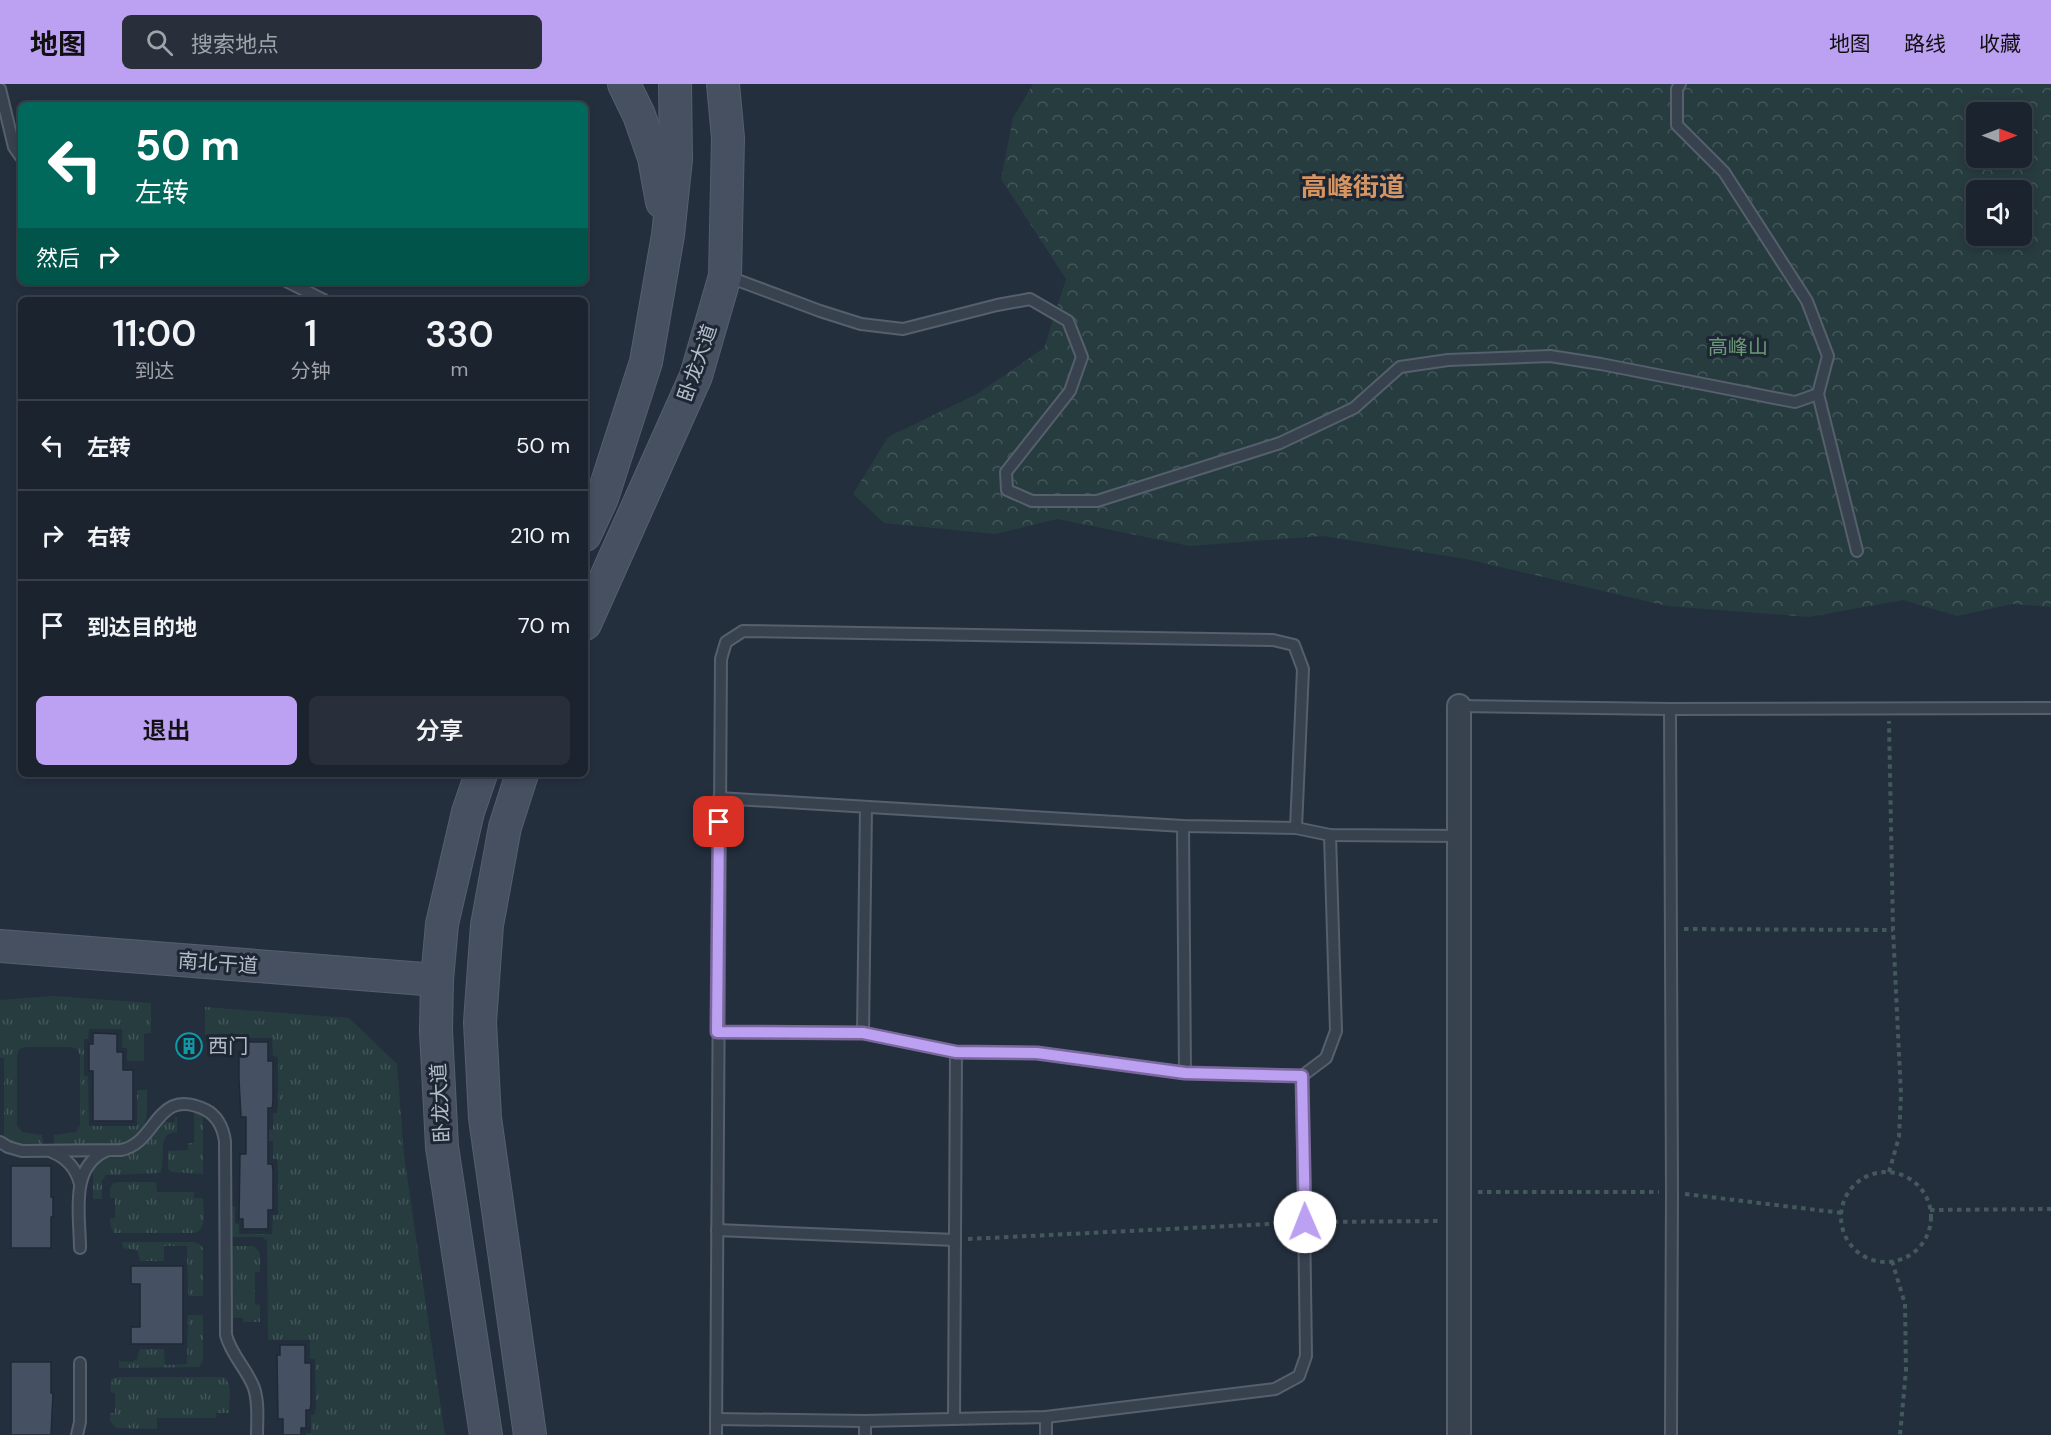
<!DOCTYPE html>
<html lang="zh">
<meta charset="utf-8">
<style>
body{margin:0;font-family:"DM Sans","Noto Sans SC",sans-serif;background:#282f3a;color:#f1f3f6;height:100vh;display:flex;flex-direction:column;font-size:22px;white-space:nowrap}
*{box-sizing:border-box;margin:0}
p{font-size:20px;color:#a0a4aa}
.icon{flex:none;width:33px;height:33px;fill:none;stroke:currentColor;stroke-width:2;stroke-linecap:round;stroke-linejoin:round}
.map{position:relative;flex:1;overflow:hidden}
.sheet{position:absolute;left:18px;top:213px;width:570px;height:480px;display:flex;flex-direction:column;background:#1b232e;border-radius:9px;box-shadow:0 3px 9px #0003,0 0 0 2px #39404a}
.sheet>*{flex:none}
.hud{position:absolute;left:18px;top:18px;width:570px;height:183px;border-radius:9px;box-shadow:0 3px 9px #0003,0 0 0 2px #39404a;background:#00695c;color:#fff;overflow:hidden}
.needle{width:39px;rotate:90deg}
.buttons{position:absolute;left:1966px;top:18px;display:grid;gap:12px}
.buttons a{display:grid;place-items:center;width:66px;height:66px;border-radius:9px;background:#1b232e;box-shadow:0 3px 9px #0003,0 0 0 2px #39404a;font-size:30px}
.pin{position:absolute;display:grid;place-items:center;width:51px;height:51px;color:#fff;margin:-26px;border-radius:12px;box-shadow:0 3px 9px #0006}
.me{position:absolute;width:66px;margin:-33px;rotate:359deg;stroke-linejoin:round;filter:drop-shadow(0 0 4px #0008)}
.turn{display:flex;align-items:center;gap:21px;height:126px;padding:0 18px;font-size:27px}
.turn .icon{width:78px;height:78px;stroke-width:2.5}
.turn b{display:block;font-size:42px;line-height:51px}
.then{display:flex;align-items:center;height:57px;padding:0 18px;background:#0003;gap:12px;font-size:22px}
.eta{display:flex;justify-content:space-evenly;align-items:center;height:102px;text-align:center}
.eta b{font-size:36px;font-weight:600;line-height:42px}
.primary-button{display:flex;gap:12px;margin-top:auto;padding:12px 18px}
.primary-button a{flex:1;height:69px;border-radius:9px;background:#bca0f2;color:#111;font-size:24px;font-weight:600;line-height:69px;text-align:center}
.primary-button a+a{background:#282f3a;color:#f1f3f6}
ul{padding:0;list-style:none}
li{display:flex;align-items:center;gap:18px;height:90px;padding:0 18px;border-top:2px solid #39404a}
li div{flex:1}
li b{display:block;font-size:22px}
li em{font-style:normal}
header{display:flex;align-items:center;gap:36px;box-sizing:border-box;height:84px;padding:0 30px;background:#bca0f2;color:#111}
header strong{font-size:28px}
nav{display:flex;gap:33px;margin-inline-start:auto;font-size:21px}
.search{width:420px;height:54px;background:#282f3a;display:flex;align-items:center;gap:15px;box-sizing:border-box;padding:0 21px;border-radius:9px;color:#a0a4aa;font-size:22px}
.map>svg:first-child{display:block}
</style>
<header>
<strong>地图</strong>
<div class="search"><svg class="icon" aria-label="search" viewBox="0 0 24 24"><circle cx="10" cy="10" r="6"/><path d="M15 15l6 6"/></svg>搜索地点</div>
<nav><a>地图</a><a>路线</a><a>收藏</a></nav>
</header>
<div class="map">
<svg width="2051" height="1351" viewBox="0 0 2051 1351">
<defs>
<pattern id="grass-tufts" width="24" height="20" patternUnits="userSpaceOnUse" patternTransform="scale(1.5)"><rect width="24" height="20" fill="#263c3f"/><path d="M3 7l-1-3M5 7V3M7 7l1-3M15 17l-1-3M17 17v-4M19 17l1-3" fill="none" stroke="#435659"/></pattern>
<pattern id="forest-crowns" width="20" height="18" patternUnits="userSpaceOnUse" patternTransform="scale(1.5)"><rect width="20" height="18" fill="#263c3f"/><path d="M2 6a3 3 0 1 1 6 0M12 15a3 3 0 1 1 6 0" fill="none" stroke="#435659"/></pattern>
</defs>
<rect width="100%" height="100%" fill="#242f3e"/>
<!-- grass -->
<g fill="url(#grass-tufts)">
<path d="M52 912 151 919V949L144 950V977H127V964H122V945H89L88 955H84V992H88L89 1042H137V1006H147C147 1033 150 1056 116 1061H54V1051L76 1048 80 1041V971L77 965 71 963H25L19 965 17 971V1041L22 1048 42 1051 43 1061 17 1060 4 1054V974H0V916Z"/>
<path d="M205 923 349 934 397 980 404 1071 445 1351H306V1349H311V1331H314L316 1324 315 1275H310V1256H268L267 1157 262 1153H231V1123L235 1122V1139L239 1140V1150H272L273 1131H278V1081L277 1075H273V1057H268V1046H273V1029H277L278 1022V973L273 972 272 954H231L230 950H205Z"/>
<path d="M194 1027 203 1031V1090L171 1088 168 1085V1067L188 1066V1059H194Z"/>
<path d="M175 1033H177V1048C154 1049 168 1075 160 1089L106 1091 102 1097V1115H93V1085C105 1070 121 1075 136 1067 149 1060 153 1048 160 1038H175Z"/>
<path d="M118 1098H156L157 1108H194V1114H203C203 1125 208 1145 195 1149H114L111 1143 110 1134H115V1114H110V1105L113 1099Z"/>
<path d="M122 1158H194L199 1160 203 1164V1212H188L187 1162H164V1177H140L137 1166 123 1164Z"/>
<path d="M231 1162H254L260 1169V1188H255V1220L260 1221V1238H243V1234H231Z"/>
<path d="M188 1231H203V1277L199 1283 119 1284V1277L132 1278 137 1275 140 1265H164L165 1281 187 1280Z"/>
<path d="M119 1293H224C233 1301 229 1317 229 1329H216V1334H157V1345L116 1344 110 1337V1329H115V1309L110 1308 112 1295Z"/>
</g>
<!-- forest -->
<path fill="url(#forest-crowns)" fill-rule="evenodd" d="M1033 0H2051V523L2013 520 1957 532 1903 516 1809 533 1667 522 1466 475 1323 452 1190 462 1057 435 995 450 884 439 853 410 888 353 977 310 1044 264 1066 195 1001 95 1013 34ZM1977 28H2022V74H1977ZM1977 106H2022V152H1977Z"/>
<!-- building -->
<g fill="#455162" stroke="#1f2835" stroke-width="1.5">
<path d="M93 949 117 950V968H123V986H133V1037H93V987H89V960H93Z"/>
<path d="M243 958H268V977H273V1018L272 1024H268V1080H272L273 1086V1126H268V1145H243V1135H239L240 1070H246V1033H241L239 996V968H243Z"/>
<path d="M11 1082H51V1113H53V1133H51V1164H11Z"/>
<path d="M131 1182H183V1260H131V1243H140V1200H131Z"/>
<path d="M280 1261H305V1279H311V1320L310 1326H306V1344H301V1351H283V1335H278L277 1271H280Z"/>
<path d="M11 1278H51V1309H53L51 1351H11Z"/>
</g>
<g fill="none" stroke-linecap="round" stroke-linejoin="round">
<!-- lane casing -->
<g stroke="#565f6c" stroke-width="14">
<g id="lane">
<path d="M0 5 14 63 21 73"/>
<path d="M729 193 820 227 861 240 903 245 997 221 1030 215 1068 237 1082 273 1070 307 1006 388 1007 406 1032 417H1097L1280 359 1354 324 1400 283 1448 276 1550 272 1601 280 1795 318 1818 310 1828 272 1807 217 1724 88 1677 41V5L1680 0"/>
<path d="M288 198 324 216"/>
<path d="M1818 310 1857 467"/>
<path d="M1459 622 1670 625 2051 624"/>
<path d="M1670 625 1672 1108 1671 1351"/>
<path d="M719 714 1183 742 1296 744 1330 751 1459 752"/>
<path d="M1183 742 1185 989"/>
<path d="M717 948 863 949 956 968 1037 969 1185 989 1302 992 1326 974 1336 947 1330 751"/>
<path d="M863 949 866 723"/>
<path d="M0 1058 8 1063 22 1067 121 1066C157 1060 156 1001 206 1026 217 1032 223 1044 225 1057L226 1251C231 1271 247 1285 254 1304 259 1319 257 1336 257 1351"/>
<path d="M52 1068C67 1074 76 1084 80 1100"/>
<path d="M717 1146 955 1156"/>
<path d="M80 1164C80 1132 69 1083 106 1067"/>
<path d="M954 1334 956 968"/>
<path d="M716 1335 865 1337 1046 1333 1275 1305 1299 1292 1306 1272 1302 992"/>
<path d="M77 1351 80 1338V1279"/>
<path d="M716 1351 721 575 726 558 743 547 1273 556 1294 561 1303 585 1296 744"/>
<path d="M865 1351V1337"/>
<path d="M1046 1351V1333"/>
</g>
</g>
<!-- street casing -->
<g stroke="#565f6c" stroke-width="26">
<path id="street" d="M1459 622V1351"/>
</g>
<!-- secondary casing -->
<g stroke="#565f6c" stroke-width="34">
<g id="secondary">
<path d="M624 0 639 31 654 74 662 118"/>
<path d="M585 451 602 414 646 278 668 151 676 75 675 0"/>
<path d="M585 540 696 292 725 192 728 54 723 0"/>
<path d="M481 690 468 728 442 840 437 896 436 947 442 1063 486 1351"/>
<path d="M522 690 505 743 487 841 480 938 485 1034 530 1351"/>
<path d="M0 862 437 896"/>
</g>
</g>
<!-- path -->
<g stroke="#44595c" stroke-width="4" stroke-dasharray="4.5 4.5" stroke-linecap="butt">
<path d="M1684 845 1893 846"/>
<path d="M1889 1088 1899 1053 1901 1011 1893 846 1889 637"/>
<circle cx="1886" cy="1133" r="45"/>
<path d="M1478 1108H1659"/>
<path d="M1685 1110 1842 1129"/>
<path d="M1930 1126 2051 1125"/>
<path d="M1316 1138 1440 1137"/>
<path d="M968 1155 1290 1139"/>
<path d="M1892 1177 1905 1220 1906 1286 1900 1351"/>
</g>
<!-- lane -->
<use href="#lane" stroke="#38414e" stroke-width="10"/>
<!-- street -->
<use href="#street" stroke="#38414e" stroke-width="22"/>
<!-- secondary -->
<use href="#secondary" stroke="#465061" stroke-width="32"/>
</g>
<g fill="none" stroke-linecap="round" stroke-linejoin="round">
<!-- route casing -->
<g stroke="#7a689d" stroke-width="15">
<path id="route" d="M719 738 717 948 863 949 956 968 1037 969 1185 989 1302 992 1305 1138"/>
</g>
<!-- route -->
<use href="#route" stroke="#bca0f2" stroke-width="10"/>
</g>
<!-- icons -->
<defs>
<g id="building-ring" transform="scale(1.35)"><circle r="9.5" fill="#1d2633" stroke="#0f9aa8" stroke-width="1.5"/><path d="M-4-6H4V6H1V3H-1V6H-4ZM-2.5-4.3h1.7v1.8h-1.7ZM.8-4.3h1.7v1.8H.8ZM-2.5-1h1.7V.8h-1.7ZM.8-1h1.7V.8H.8Z" fill="#0f9aa8"/></g>
</defs>
<g fill-rule="evenodd">
<use href="#building-ring" x="189" y="962"/>
</g>
<g text-anchor="middle" stroke-width="6" stroke-linejoin="round" paint-order="stroke">
<!-- park labels -->
<g font-size="20" fill="#6b9a76" stroke="#1d2633">
<text x="1738" y="270">高峰山</text>
</g>
<!-- street labels -->
<g font-size="20" fill="#b4bcc9" stroke="#1d2633">
<text transform="translate(697 279) rotate(-71)" y="7">卧龙大道</text>
<text transform="translate(218 879) rotate(4)" y="7">南北干道</text>
<text transform="translate(440 1019) rotate(-93)" y="7">卧龙大道</text>
</g>
<!-- poi labels -->
<g font-size="20" fill="#b4bcc9" stroke="#1d2633" text-anchor="start">
<text x="208" y="969">西门</text>
</g>
<!-- district labels -->
<g font-size="26" font-weight="bold" fill="#d59563" stroke="#1d2633">
<text x="1353" y="112">高峰街道</text>
</g>
</g>
</svg>
<div class="buttons">
<a><svg class="needle" viewBox="-14 -14 28 28"><path d="M0-13l5 13h-10z" fill="#e53935"/><path d="M0 13l5-13h-10z" fill="#a0a4aa"/></svg></a>
<a><svg class="icon" aria-label="sound" viewBox="0 0 24 24"><path d="M4 9h4l5-4v14l-5-4H4zM17 9q2 3 0 6"/></svg></a>
</div>
<div class="pin" style="left:719px;top:738px;background:#d93025"><svg class="icon" aria-label="arrive" viewBox="0 0 24 24"><path d="M6 21V4h12l-3 4 3 4H6"/></svg></div>
<svg class="me" style="left:1305px;top:1138px" viewBox="-20 -20 40 40"><circle r="19" fill="#fff"/><path d="M0-13L10 11 0 6-10 11z" fill="#bca0f2"/></svg>
<div class="hud">
<div class="turn"><svg class="icon" aria-label="left" viewBox="0 0 24 24"><path d="M17 20v-9H6M10 6l-5 5 5 5"/></svg><div><b>50 m</b>左转</div></div>
<div class="then">然后<svg class="icon" aria-label="right" viewBox="0 0 24 24"><path d="M7 20v-9h11M14 6l5 5-5 5"/></svg></div>
</div>
<section class="sheet">
<div class="eta">
<div><b>11:00</b><p>到达</p></div>
<div><b>1</b><p>分钟</p></div>
<div><b>330</b><p>m</p></div>
</div>
<ul>
<li><svg class="icon" aria-label="left" viewBox="0 0 24 24"><path d="M17 20v-9H6M10 6l-5 5 5 5"/></svg><div><b>左转</b></div><em>50 m</em></li>
<li><svg class="icon" aria-label="right" viewBox="0 0 24 24"><path d="M7 20v-9h11M14 6l5 5-5 5"/></svg><div><b>右转</b></div><em>210 m</em></li>
<li><svg class="icon" aria-label="arrive" viewBox="0 0 24 24"><path d="M6 21V4h12l-3 4 3 4H6"/></svg><div><b>到达目的地</b></div><em>70 m</em></li>
</ul>
<div class="primary-button"><a>退出</a><a>分享</a></div>
</section>
</div>
